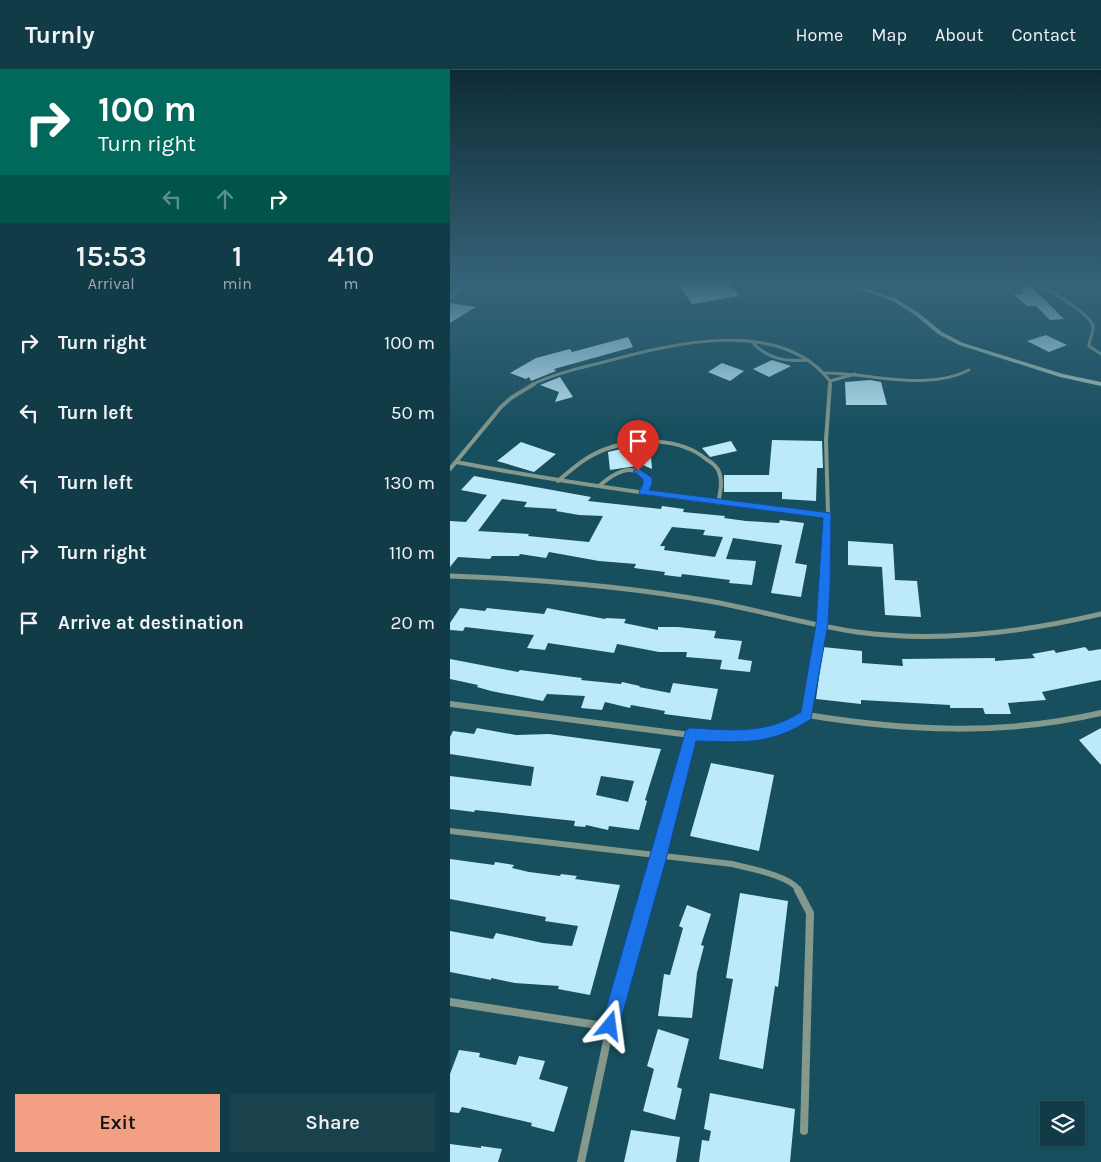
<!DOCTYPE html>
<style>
body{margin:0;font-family:Karla,sans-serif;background:#1a424d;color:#f1f3f6;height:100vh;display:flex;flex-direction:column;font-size:19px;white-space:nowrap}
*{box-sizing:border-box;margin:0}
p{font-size:16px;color:#9cadb3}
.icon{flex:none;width:28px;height:28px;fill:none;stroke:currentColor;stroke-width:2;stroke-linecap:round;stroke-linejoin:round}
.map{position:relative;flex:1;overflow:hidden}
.details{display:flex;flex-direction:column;background:#113b46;width:450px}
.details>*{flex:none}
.hud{background:#00695c;color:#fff;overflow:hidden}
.controls{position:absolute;left:590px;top:1031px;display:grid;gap:10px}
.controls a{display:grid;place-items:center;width:45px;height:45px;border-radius:0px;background:#113b46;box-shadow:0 1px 4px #0004,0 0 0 1px #30555f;font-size:25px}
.pin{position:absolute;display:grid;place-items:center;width:42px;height:42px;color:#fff;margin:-51px -21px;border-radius:50% 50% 50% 0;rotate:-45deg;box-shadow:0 0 5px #0007}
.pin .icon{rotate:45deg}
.me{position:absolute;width:55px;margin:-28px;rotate:16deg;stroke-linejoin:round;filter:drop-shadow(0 0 4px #0008)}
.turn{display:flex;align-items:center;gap:18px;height:105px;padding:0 15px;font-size:22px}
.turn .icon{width:65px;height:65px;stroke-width:2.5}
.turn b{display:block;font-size:35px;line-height:42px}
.lanes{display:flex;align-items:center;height:48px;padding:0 15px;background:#0003;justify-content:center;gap:25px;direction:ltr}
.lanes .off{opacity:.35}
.eta{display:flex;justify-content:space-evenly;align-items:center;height:85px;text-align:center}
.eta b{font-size:30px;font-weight:600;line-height:35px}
.action{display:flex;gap:10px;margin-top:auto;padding:10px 15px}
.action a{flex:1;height:58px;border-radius:0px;background:#f39f83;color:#111;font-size:20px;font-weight:600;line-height:58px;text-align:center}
.action a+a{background:#1a424d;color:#f1f3f6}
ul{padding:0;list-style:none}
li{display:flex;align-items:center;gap:15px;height:70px;padding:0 15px}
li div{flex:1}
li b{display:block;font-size:19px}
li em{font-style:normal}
header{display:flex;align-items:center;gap:30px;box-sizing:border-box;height:70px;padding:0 25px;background:#113b46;border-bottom:1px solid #30555f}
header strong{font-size:24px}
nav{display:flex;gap:28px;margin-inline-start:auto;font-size:18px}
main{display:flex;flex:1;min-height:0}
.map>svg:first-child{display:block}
</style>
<header>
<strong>Turnly</strong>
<nav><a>Home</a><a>Map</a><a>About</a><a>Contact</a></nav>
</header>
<main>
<section class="details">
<div class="hud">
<div class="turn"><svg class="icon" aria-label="right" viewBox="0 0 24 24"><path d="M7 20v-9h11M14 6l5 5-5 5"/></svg><div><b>100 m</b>Turn right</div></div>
<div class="lanes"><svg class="icon off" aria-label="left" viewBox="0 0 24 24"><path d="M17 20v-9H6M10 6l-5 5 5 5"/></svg><svg class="icon off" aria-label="ahead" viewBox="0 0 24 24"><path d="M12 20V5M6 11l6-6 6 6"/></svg><svg class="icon" aria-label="right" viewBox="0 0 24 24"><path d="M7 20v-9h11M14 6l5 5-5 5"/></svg></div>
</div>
<div class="eta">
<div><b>15:53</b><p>Arrival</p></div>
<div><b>1</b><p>min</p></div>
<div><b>410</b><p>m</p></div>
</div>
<ul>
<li><svg class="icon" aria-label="right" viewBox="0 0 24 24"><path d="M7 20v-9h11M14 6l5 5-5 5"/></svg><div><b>Turn right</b></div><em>100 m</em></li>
<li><svg class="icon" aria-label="left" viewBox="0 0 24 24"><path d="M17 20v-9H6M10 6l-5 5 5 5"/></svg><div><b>Turn left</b></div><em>50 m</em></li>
<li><svg class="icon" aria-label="left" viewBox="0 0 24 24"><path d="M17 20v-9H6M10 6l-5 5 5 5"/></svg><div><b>Turn left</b></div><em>130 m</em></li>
<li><svg class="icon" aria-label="right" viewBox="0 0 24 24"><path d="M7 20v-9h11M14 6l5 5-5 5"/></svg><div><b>Turn right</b></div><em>110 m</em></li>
<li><svg class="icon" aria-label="arrive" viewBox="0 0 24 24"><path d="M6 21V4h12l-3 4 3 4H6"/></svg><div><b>Arrive at destination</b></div><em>20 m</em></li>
</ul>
<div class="action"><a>Exit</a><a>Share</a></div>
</section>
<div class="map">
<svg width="651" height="1092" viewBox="0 0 651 1092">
<rect width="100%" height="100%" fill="#174f5e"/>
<!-- building -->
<g fill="#bceaf8" fill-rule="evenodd">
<path d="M228 214H280L290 226 242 234Z"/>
<path d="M578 214 591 226 614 249 600 250 586 236H577L564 225 574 223 571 221Z"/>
<path d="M0 233 26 237 0 253Z"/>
<path d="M596 265 617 275 599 282 577 271Z"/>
<path d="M178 267 183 277 104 299 106 301 81 311 79 307 76 309 60 303 86 288 120 279 122 282Z"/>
<path d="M322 290 341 296 319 307 303 299Z"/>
<path d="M272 293 294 301 280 311 258 302Z"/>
<path d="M110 307 123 327 105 332 109 322 90 315Z"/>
<path d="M420 310 431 312 437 335H396L395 312Z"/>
<path d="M322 370 372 371 373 398H367L366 431 332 429V422H274V405H319Z"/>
<path d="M281 371 287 381 260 387 252 378Z"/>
<path d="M71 372 106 384 84 402 47 391Z"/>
<path d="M200 375 202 399 193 395 160 400 158 382 180 377Z"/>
<path d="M24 406 141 427 138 431 211 439 212 436 234 439 233 442 275 446 274 448 296 451 329 453 330 450 354 453 345 493 357 495 351 527 321 523 332 475 283 468 276 489 306 491 302 515 279 513 280 510 232 504 231 507 214 505 215 502 184 498 186 494 149 491 99 482 96 488 70 484 69 486H42L40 489 8 487 0 497V451L16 452 37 425 11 420ZM52 429 77 432 74 437 107 439 106 441 129 445 153 446 139 472 78 466 79 464 28 461ZM222 457 255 460 253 465 273 467 265 487 214 480 215 476H210Z"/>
<path d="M398 471 443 474 445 510 467 511 471 547 435 545 432 497 398 495Z"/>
<path d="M10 538 35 541 37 538 94 544 97 538 155 549 156 548 176 549 174 553 208 560V557H228L266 561 264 568 292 571 288 589 302 591 300 602 270 599 272 590 236 587 237 582H209L167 574 164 583 98 573 95 580 77 578 84 565 15 557 13 561 0 560V553Z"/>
<path d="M373 577 412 581V593L453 596 452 589 545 588V591L585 588 582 584 604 580 606 583 635 577 639 581 651 579V610L592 622 596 630 558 633 561 644H535L533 638H500V635L411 630V634L366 629Z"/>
<path d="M0 589 68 602 70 600 132 608 131 610 171 614 172 612 190 616 189 617 220 623 223 613 268 619 261 650 214 644 215 641 181 635 180 638 155 632 152 640 131 638 135 626 97 624 93 631 41 621 27 617 28 615 0 609Z"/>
<path d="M27 658 66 665 99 664 211 679 195 730 197 731 189 760 159 756 158 760 136 755 135 757 124 756 125 751 25 740 24 742 0 739V706L81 716 84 697 0 684V667L3 661 24 664ZM151 706 184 711 178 732 146 725Z"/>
<path d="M651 658V695L629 670Z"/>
<path d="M261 693 324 705 309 781 240 766Z"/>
<path d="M0 789 44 795 45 792 64 795 62 798 79 802 110 806 111 804 127 806 125 809 170 815 140 925 108 919 109 916 65 913 41 908V910L0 902V861L43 869 46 863 93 873 122 876 128 856 95 851 96 847 0 829Z"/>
<path d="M290 823 338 831 328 917 325 916 313 999 269 989 283 909 276 908Z"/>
<path d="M237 835 261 844 251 875 254 876 247 903 242 948 208 946 214 904 220 905 233 858 229 856Z"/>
<path d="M208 959 239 969 227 1017 232 1019 225 1050 193 1041 204 999 197 996Z"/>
<path d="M9 980 30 983 29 987 66 995 69 986 95 991 89 1009 118 1017 104 1062 81 1056 82 1053 12 1037 9 1043 0 1042V1004Z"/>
<path d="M260 1023 345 1039 340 1092H249L252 1070 259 1071 261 1061 254 1059Z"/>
<path d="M181 1060 230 1067 226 1092H174Z"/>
<path d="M0 1074 31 1078V1076L52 1079 48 1092H0Z"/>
</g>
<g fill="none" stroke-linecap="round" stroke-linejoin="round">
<!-- street-far4 -->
<g stroke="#84988c" stroke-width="3">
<path d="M589 214C600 221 640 243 643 256 644 263 639 269 639 276L651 284"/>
<path d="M0 215 2 214"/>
<path d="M0 228 16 214"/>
<path d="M302 272C317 289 336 292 358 290"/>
<path d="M375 303C421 303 476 322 519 300"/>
<path d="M380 311 405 304"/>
<path d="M81 315C104 304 129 298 154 292 220 274 330 246 380 311V315"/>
</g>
<!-- street-far3 -->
<g stroke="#84988c" stroke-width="4">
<path d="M6 392C126 415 247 431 368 444"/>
<path d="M0 399 51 337 61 328 84 314"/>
<path d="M108 411C123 398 138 385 156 379 187 368 229 367 256 389 261 392 267 396 269 402 273 412 270 423 268 433"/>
<path d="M149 416C164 403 181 392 197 408V414L193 422"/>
<path d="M378 444 376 370 380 314"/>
</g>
<!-- street-far2 -->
<g stroke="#84988c" stroke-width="5">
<path d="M357 443 378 445"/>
<path d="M0 506C87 509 174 516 259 531 309 540 357 555 407 562 489 573 571 563 651 544"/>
<path d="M363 609 372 554 378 443"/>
</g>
<!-- street-far1 -->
<g stroke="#84988c" stroke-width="6">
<path d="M0 634 240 665 286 667 302 666 338 657 357 645 363 608"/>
<path d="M357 645C456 661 553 666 651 643"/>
<path d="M0 761 282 794C298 798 342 806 349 821"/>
<path d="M199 821 240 665"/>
</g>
<!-- street -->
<g stroke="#84988c" stroke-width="8">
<path d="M348 820 360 843 354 1061"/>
<path d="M0 932 160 957"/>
<path d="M131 1092 160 957 199 820"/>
</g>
<!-- secondary -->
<path fill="#a6c5b2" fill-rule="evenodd" d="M394 214H402L447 229 469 243 492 262 513 273 613 304 651 312V316L610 307 509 275 488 264 465 245 443 231Z"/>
</g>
<!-- sky -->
<linearGradient id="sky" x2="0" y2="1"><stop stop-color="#0d2b34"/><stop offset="0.58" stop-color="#366379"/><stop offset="1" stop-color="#366379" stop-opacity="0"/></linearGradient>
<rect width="651" height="367" fill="url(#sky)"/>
<!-- route -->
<path fill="#1a73e8" stroke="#114b97" d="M188 398 202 408V414L199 420 381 443 380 517 378 554 361 649C320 676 293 672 246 671L217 786 169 956 167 963 160 966 154 963 151 956 236 660 240 658C281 660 315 665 351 642L366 554 373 448 190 424 189 422 193 414V409L183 401Z"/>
</svg>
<div class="controls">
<a><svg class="icon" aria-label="layers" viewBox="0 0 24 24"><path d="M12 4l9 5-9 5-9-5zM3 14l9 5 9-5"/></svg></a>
</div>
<div class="pin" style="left:188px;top:401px;background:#d93025"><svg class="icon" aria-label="arrive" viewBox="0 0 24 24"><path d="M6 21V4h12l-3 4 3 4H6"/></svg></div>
<svg class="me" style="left:160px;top:956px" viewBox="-20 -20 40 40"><path d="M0-17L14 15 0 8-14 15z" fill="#1a73e8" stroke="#fff" stroke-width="4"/></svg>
</div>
</main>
